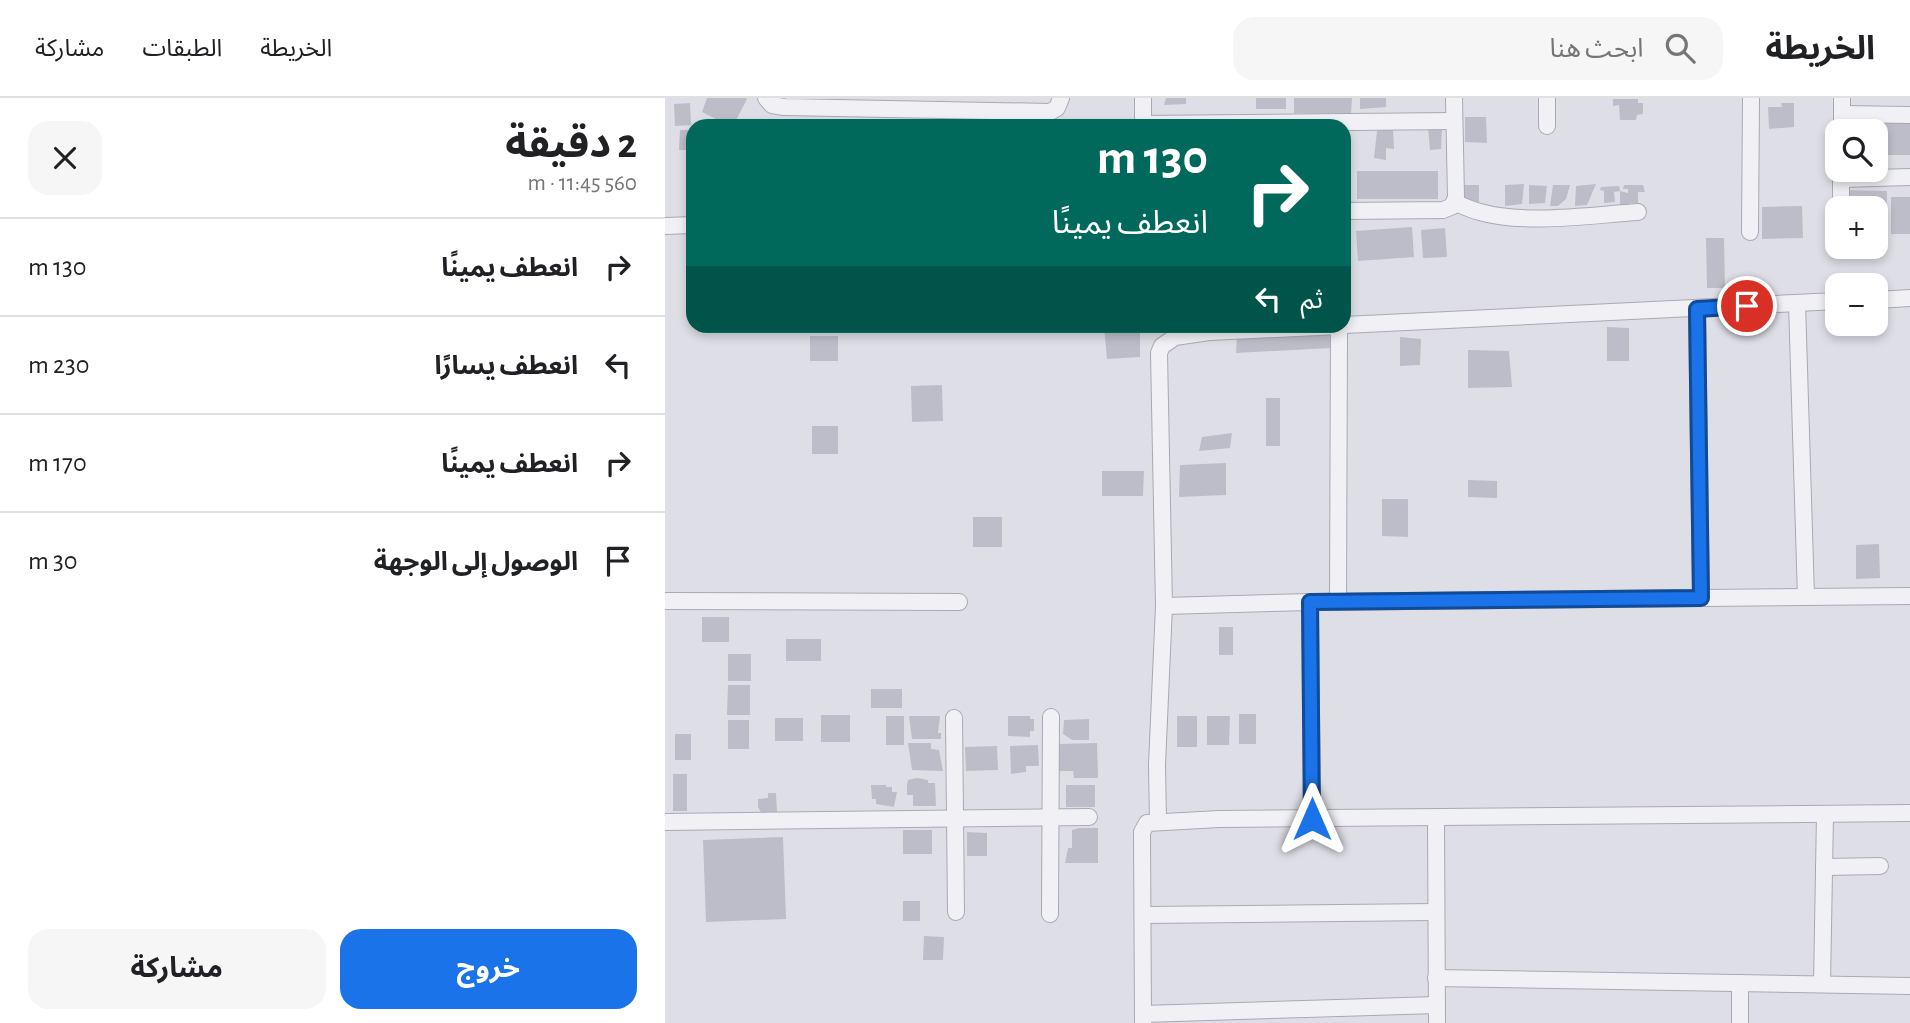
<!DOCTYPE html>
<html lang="ar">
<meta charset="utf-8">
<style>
body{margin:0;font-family:"Alegreya Sans","Noto Sans Arabic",sans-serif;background:#f6f6f6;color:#202124;direction:rtl;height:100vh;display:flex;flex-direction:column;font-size:26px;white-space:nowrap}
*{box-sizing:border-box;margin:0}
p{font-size:23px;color:#757577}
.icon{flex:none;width:38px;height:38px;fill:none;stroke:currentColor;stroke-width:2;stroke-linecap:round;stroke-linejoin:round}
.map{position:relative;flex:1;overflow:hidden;direction:ltr}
.details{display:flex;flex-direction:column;background:#fff;width:665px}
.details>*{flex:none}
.top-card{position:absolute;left:21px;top:21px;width:665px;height:214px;border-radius:21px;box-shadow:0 4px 10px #0003;direction:rtl;background:#00695c;color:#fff;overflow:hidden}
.fabs{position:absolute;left:1160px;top:21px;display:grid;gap:14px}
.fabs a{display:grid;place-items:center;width:63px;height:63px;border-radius:14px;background:#fff;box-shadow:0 4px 10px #0003;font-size:35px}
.pin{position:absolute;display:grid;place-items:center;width:60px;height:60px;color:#fff;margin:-30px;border:4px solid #fff;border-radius:50%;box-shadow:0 2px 7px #0007}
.me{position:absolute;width:77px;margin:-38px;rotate:0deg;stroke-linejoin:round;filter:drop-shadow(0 0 5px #0008)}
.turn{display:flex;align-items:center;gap:24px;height:147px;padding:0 28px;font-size:32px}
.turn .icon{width:91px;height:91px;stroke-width:2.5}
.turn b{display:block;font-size:49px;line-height:60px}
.then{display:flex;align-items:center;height:66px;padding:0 28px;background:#0003;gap:14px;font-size:26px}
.round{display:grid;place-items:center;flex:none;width:74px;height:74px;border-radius:21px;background:#f6f6f6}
.overview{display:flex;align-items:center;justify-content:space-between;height:119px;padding:0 28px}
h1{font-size:42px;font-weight:700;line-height:52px}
.button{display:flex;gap:14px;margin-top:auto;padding:14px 28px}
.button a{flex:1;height:80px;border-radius:21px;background:#1a73e8;color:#fff;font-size:28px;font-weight:700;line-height:80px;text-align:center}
.button a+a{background:#f6f6f6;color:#202124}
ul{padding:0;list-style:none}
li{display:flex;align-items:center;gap:21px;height:98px;padding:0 28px;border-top:2px solid #e0e0e0}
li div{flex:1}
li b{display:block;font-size:26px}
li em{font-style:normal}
header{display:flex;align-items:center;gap:42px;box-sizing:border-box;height:98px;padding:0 35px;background:#fff;border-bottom:2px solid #e0e0e0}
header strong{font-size:33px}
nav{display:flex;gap:38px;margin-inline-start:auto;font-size:24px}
.search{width:490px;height:63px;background:#f6f6f6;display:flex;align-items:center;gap:18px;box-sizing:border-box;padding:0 24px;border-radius:21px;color:#757577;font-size:26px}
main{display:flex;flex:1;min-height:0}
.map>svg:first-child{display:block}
</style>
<header>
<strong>الخريطة</strong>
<div class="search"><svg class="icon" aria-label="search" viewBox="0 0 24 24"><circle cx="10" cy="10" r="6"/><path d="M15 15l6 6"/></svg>ابحث هنا</div>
<nav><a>الخريطة</a><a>الطبقات</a><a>مشاركة</a></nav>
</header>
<main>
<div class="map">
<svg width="1245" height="925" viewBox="0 0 1245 925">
<rect width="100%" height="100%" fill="#dedfe6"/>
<!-- building -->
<g fill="#bcbdc8">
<path d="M42 0H81L82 1 68 28H65L37 14Z"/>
<path d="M501 0H521V6L499 7Z"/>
<rect x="591" y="0" width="30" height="11"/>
<path d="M629 0H687L686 16 629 15Z"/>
<path d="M695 0H721V9L695 11Z"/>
<path d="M948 1H973V5H978V16L972 17 971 22H955L954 7 948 8Z"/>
<path d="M25 5 26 27 10 28 9 6Z"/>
<path d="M1116 5H1129V29L1104 31 1103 9H1117Z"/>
<path d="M291 18 307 19 306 28H292Z"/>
<path d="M800 19H821L822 45 800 44Z"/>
<path d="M226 21V28H212L213 22Z"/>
<path d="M361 21 375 22 374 28H362Z"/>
<path d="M403 21H431L432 28H403Z"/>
<rect x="1214" y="24" width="31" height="33"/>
<path d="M763 29 777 30 776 51 765 52Z"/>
<path d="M24 30H28V52H14L15 32H24Z"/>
<path d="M728 31 729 51 721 50V62L709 60 712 33Z"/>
<rect x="692" y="73" width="81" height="28"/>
<path d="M859 86 857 106 840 108V87Z"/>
<path d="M931 86 922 107 910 108 911 88Z"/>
<path d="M798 87H814V108H797Z"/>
<path d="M864 87 882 88 880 105 864 106Z"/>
<path d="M888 87H905L901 101 893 108H885Z"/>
<path d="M959 87H978L980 94H973V105H965L964 109 955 108V93L949 94 950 104 939 105V93L935 92 936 89 954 88 955 93 963 95V91H958Z"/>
<path d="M1178 92 1222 93 1221 139H1211V110H1178Z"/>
<rect x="1226" y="99" width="19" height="37"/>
<path d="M1137 108 1138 140 1097 141V109Z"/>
<path d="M747 129 749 159 693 163 691 133Z"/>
<path d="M780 130 782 159 758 160 756 132Z"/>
<path d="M1041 140H1059L1060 190H1042Z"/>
<path d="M439 228H475V259L442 261Z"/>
<path d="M942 229 964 230V263H942Z"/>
<path d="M664 234 666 250 571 255 572 237Z"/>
<rect x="145" y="238" width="28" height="25"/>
<path d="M735 239 756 241 755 267 735 268Z"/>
<path d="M803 252 844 253 847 289 803 290Z"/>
<path d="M277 287 278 323 247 324 246 288Z"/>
<rect x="601" y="300" width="14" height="48"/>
<rect x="147" y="328" width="26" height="28"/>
<path d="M567 335 565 350 534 353 537 339Z"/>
<path d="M561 365V397L514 399 515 367Z"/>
<path d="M437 373H479L478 398H437Z"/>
<path d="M803 382 832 383V400L803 399Z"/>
<path d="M717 401H743V439L717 438Z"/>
<rect x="308" y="419" width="29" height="30"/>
<path d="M1214 446 1215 480 1191 481V447Z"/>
<rect x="37" y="519" width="27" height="25"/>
<rect x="554" y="529" width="14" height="28"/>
<rect x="121" y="541" width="35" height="22"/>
<rect x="63" y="556" width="23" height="27"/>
<path d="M63 587H85V617H62Z"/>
<rect x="206" y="591" width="31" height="19"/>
<rect x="574" y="616" width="17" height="30"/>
<rect x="156" y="617" width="29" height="27"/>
<rect x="221" y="618" width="18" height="29"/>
<path d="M244 618H275L273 635H276V641H247Z"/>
<path d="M343 618H365V621H369V633H365V639L343 638Z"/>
<rect x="512" y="618" width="20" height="31"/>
<path d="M542 618H565L564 647H542Z"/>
<rect x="110" y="620" width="28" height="23"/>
<path d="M424 621V642H407L398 636 399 622Z"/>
<rect x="63" y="622" width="21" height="29"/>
<rect x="10" y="636" width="16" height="26"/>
<path d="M243 645H266V651L274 652 278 673 247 672Z"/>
<path d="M432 645 433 680H409L408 673H393V646Z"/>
<path d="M373 647 374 668H361V674L346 676 345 648Z"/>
<path d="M332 648 333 672 301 673 300 649Z"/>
<rect x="8" y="676" width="14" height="37"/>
<path d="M252 680 263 682V685H270L271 708H248V697H242V688L243 682Z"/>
<path d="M206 687H221V689H227V694H232L229 709 211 706V701H207Z"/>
<rect x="401" y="687" width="29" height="22"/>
<path d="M103 695H111L112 714H96L93 709V701L103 700Z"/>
<path d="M414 730H433V765H400L403 750H407V732Z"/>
<rect x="238" y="732" width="29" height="24"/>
<path d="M302 734 322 735V758H302Z"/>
<path d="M118 739 121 821 41 824 38 742Z"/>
<rect x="238" y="803" width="17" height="20"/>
<path d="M259 838 279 839 278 862H258Z"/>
</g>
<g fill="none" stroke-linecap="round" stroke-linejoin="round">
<!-- minor casing -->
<g stroke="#a8a9b3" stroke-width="18">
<g id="minor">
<path d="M101 0 107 7 119 9 385 14 392 10 396 0"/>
<path d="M478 0V28"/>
<path d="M1177 0V33"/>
<path d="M1177 16 1245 17"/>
<path d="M478 26 789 23"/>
<path d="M882 28V0"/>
<path d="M1176 81 1245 79"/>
<path d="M789 104C798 108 806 112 815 114 859 127 926 117 973 114"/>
<path d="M1176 110V72"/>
<path d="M679 113 778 112 788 108 791 99 789 0"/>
<path d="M0 128 28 127"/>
<path d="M1085 134 1086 0"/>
<path d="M1211 202 1245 200"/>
<path d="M1132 205 1141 499"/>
<path d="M1032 211 1036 500"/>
<path d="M679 227 1172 203"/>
<path d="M0 503 294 504"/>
<path d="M645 504 647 721"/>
<path d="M673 504 674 228"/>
<path d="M499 508 645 504 1245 498"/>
<path d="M289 620 291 814"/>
<path d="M771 720 772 925"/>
<path d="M493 723 492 667 499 508 494 255 497 248 510 239 544 234 674 228"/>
<path d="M0 724 424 719"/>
<path d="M1159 769 1215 768"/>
<path d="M385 816 386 619"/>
<path d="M479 817 771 814"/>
<path d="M771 880 1245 888"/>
<path d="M1075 885V925"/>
<path d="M1157 886 1160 716"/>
<path d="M478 916 772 907"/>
<path d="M478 925 477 734 482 725 554 721 1245 715"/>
</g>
</g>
<!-- minor -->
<use href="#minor" stroke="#f1f1f5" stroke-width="16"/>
</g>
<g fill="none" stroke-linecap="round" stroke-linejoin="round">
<!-- route casing -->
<g stroke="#114b97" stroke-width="18">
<path id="route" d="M647 721 645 504 1036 500 1032 211 1082 208"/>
</g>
<!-- route -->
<use href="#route" stroke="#1a73e8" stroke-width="12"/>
</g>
</svg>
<div class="fabs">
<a><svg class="icon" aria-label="search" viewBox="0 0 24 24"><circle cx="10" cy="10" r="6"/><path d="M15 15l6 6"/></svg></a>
<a>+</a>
<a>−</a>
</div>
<div class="pin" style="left:1082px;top:208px;background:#d93025"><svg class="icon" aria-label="arrive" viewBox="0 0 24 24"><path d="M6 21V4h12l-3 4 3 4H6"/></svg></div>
<svg class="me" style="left:647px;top:721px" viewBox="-20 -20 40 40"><path d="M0-17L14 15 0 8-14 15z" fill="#1a73e8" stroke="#fff" stroke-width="4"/></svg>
<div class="top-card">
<div class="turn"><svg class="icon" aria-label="right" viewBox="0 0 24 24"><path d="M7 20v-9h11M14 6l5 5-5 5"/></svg><div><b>130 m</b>انعطف يمينًا</div></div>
<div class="then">ثم<svg class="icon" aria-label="left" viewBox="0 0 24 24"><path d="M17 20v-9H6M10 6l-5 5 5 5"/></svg></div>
</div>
</div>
<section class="details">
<div class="overview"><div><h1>2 دقيقة</h1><p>560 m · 11:45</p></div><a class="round"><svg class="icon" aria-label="close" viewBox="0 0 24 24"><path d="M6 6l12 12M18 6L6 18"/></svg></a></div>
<ul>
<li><svg class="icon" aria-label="right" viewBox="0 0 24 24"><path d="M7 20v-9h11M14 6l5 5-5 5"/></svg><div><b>انعطف يمينًا</b></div><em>130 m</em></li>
<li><svg class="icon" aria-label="left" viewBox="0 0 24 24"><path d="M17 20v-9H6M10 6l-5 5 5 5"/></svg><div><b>انعطف يسارًا</b></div><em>230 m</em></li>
<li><svg class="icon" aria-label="right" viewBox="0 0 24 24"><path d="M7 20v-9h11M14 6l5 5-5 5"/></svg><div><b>انعطف يمينًا</b></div><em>170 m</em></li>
<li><svg class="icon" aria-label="arrive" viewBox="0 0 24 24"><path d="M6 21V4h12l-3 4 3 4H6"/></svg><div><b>الوصول إلى الوجهة</b></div><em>30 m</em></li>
</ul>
<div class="button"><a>خروج</a><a>مشاركة</a></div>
</section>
</main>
